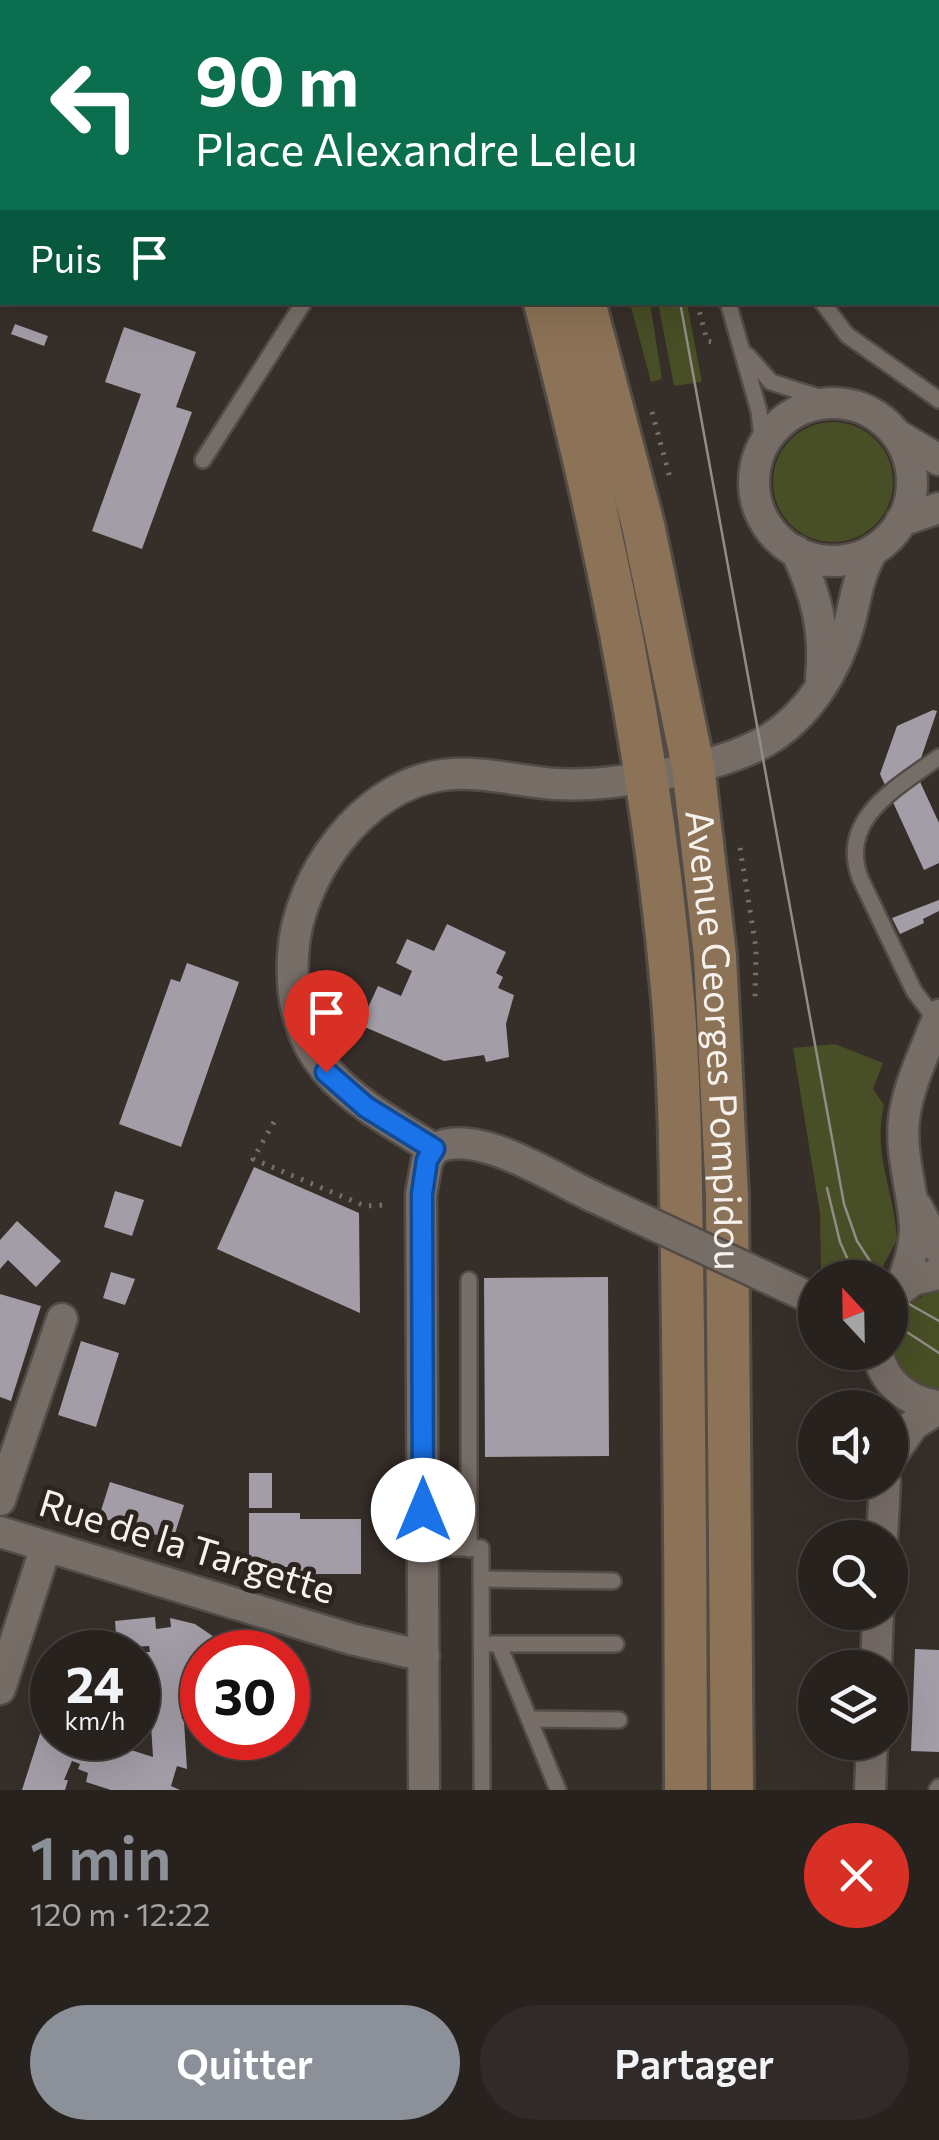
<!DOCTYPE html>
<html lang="fr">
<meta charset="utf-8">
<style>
body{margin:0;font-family:Commissioner,sans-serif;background:#302a28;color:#f1f3f6;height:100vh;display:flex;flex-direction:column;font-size:38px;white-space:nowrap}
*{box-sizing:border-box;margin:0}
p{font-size:32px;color:#a5a4a4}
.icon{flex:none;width:55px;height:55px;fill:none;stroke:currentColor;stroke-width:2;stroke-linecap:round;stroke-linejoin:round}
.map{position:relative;height:1790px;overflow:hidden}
.panel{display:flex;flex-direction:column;background:#28221f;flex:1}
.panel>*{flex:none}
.hud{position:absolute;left:0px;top:0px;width:940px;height:305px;box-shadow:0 10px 40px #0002,0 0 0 2px #443f3d;background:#0b6e4f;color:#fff;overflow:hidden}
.needle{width:65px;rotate:338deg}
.tools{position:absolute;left:798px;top:1260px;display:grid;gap:20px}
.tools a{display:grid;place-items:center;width:110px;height:110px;border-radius:50%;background:#28221f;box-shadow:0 10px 40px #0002,0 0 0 2px #443f3d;font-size:50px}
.speed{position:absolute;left:30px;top:1630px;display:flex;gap:20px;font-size:50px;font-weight:700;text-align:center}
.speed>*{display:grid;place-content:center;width:130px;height:130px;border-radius:50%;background:#28221f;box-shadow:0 10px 40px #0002,0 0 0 2px #443f3d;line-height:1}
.speed small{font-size:25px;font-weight:400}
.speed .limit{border:15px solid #d22;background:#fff;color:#111}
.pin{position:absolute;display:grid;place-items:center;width:85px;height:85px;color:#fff;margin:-102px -42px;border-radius:50% 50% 50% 0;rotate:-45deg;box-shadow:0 0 10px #0007}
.pin .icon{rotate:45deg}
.me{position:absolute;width:110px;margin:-55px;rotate:0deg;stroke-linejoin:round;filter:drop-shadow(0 0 8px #0008)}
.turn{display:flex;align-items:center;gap:35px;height:210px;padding:0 30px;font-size:45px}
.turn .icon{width:130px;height:130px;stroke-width:2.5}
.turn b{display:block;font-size:70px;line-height:85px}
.then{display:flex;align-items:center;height:95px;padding:0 30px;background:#0003;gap:20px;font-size:38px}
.round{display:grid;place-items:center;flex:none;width:105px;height:105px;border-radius:52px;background:#302a28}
.overview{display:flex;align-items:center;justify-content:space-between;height:170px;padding:0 30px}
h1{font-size:60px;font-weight:600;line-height:75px;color:#8c9099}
.action{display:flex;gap:20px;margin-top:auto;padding:20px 30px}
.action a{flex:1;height:115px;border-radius:60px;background:#8c9099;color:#fff;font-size:40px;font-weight:600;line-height:115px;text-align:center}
.action a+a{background:#302a28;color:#f1f3f6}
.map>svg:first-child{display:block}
</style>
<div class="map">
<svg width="939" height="1790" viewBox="0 0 939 1790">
<rect width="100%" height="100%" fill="#362e29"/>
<!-- green -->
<g fill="#484e25">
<path d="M630 303H650L662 379 651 382Z"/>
<path d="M658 303H687L702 382 674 386Z"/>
<circle cx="833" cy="482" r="60"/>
<path d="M835 1044 883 1063 873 1089 884 1105C872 1155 895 1192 897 1240L883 1266 871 1277H821L820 1213 793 1048Z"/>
<path d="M939 1291V1389C878 1380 879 1302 939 1291Z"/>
</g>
<!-- building -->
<g fill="#a39da7">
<path d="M15 324 48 336 44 346 11 334Z"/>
<path d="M124 327 196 352 176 407 192 412 142 549 92 531 141 394 105 382Z"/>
<path d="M933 710 937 711 916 773 939 823V863L924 870 880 774 897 726Z"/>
<path d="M939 900V911L923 919 924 923 900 934 892 918Z"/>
<path d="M447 924 506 952 496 973 503 977 498 988 514 995 506 1024 509 1057 486 1062 484 1055 444 1061 360 1025 378 986 401 996 412 971 396 963 407 939 434 951Z"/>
<path d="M187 963 239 982 181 1147 119 1124 171 979 180 982Z"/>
<path d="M254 1167 359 1213 360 1313 217 1249Z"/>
<path d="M115 1191 144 1200 132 1236 104 1227Z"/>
<path d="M17 1221 61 1261 36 1287 8 1260 0 1269V1240Z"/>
<path d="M111 1272 135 1279 125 1305 103 1298Z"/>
<path d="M608 1277 609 1456 485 1457 484 1278Z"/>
<path d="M0 1294 41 1306 11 1401 0 1397Z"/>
<path d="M81 1341 119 1353 96 1427 58 1415Z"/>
<rect x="249" y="1473" width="23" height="35"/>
<path d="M110 1482 184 1505 173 1540 99 1517Z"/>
<path d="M249 1513H300V1519H361V1574H249Z"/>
<path d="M155 1617 156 1629 171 1627 170 1618 195 1624 217 1639V1652H202V1714L181 1717 184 1721 187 1769 177 1766 171 1786 180 1790H111L86 1782 88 1773 78 1769 80 1764 72 1761 64 1780H68L65 1790H22L52 1696V1738H93L153 1757 151 1725 155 1724 154 1718 141 1719 139 1692 152 1691 146 1652H150L149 1646 117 1648 115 1621Z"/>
<path d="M915 1649 939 1650V1752L911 1751Z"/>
</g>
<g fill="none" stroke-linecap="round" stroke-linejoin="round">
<!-- service casing -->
<g stroke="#524b46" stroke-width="20">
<g id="service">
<path d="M11 0 15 2"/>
<path d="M362 0 363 2"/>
<path d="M680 0V2"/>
<path d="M59 2 61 0"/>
<path d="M806 2 807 0"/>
<path d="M728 302 759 411 763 447"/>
<path d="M822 302 847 335 939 400"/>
<path d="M747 355 771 382 837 403"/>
<path d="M203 460 304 302"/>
<path d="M937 1021 914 991 861 880C836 819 898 787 939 757"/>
<path d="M469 1280V1549"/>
<path d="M423 1548H481L482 1790"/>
<path d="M481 1579 613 1581"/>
<path d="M491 1644H616"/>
<path d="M499 1645 558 1790"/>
<path d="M531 1719 619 1720"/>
<path d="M937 1790 939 1787"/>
</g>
</g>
<!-- minor casing -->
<g stroke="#524b46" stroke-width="35">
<g id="minor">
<circle cx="833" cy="482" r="79"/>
<path d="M897 435 939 460"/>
<path d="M901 521 939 508"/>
<path d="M796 551C816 594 826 630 821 678"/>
<path d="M434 1149C351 1098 287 1066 293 955 297 877 363 785 443 775 481 770 520 782 557 784 612 787 716 769 764 742 808 717 837 670 850 621 856 596 859 573 873 550"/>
<path d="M434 1149C475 1126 553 1178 592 1196"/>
<path d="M917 1207 939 1249"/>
<path d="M901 1287C908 1267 915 1248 915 1227 913 1190 900 1156 904 1119 908 1084 927 1048 939 1015"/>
<path d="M892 1296 913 1280 939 1274"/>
<path d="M877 1352C885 1384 907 1402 939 1406"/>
<path d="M890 1458 913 1425 939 1408"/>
<path d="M0 1500 62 1319"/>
<path d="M0 1532 351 1639 424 1656"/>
<path d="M882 1538 885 1482"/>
<path d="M876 1668 878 1612"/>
<path d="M0 1689 46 1546"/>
<path d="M424 1790 421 1194 427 1161 434 1149"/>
<path d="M870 1790 872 1742"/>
</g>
</g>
<!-- secondary casing -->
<g stroke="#524b46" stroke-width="48">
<g id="secondary">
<path d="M467 0 468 2"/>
<path d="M501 0 502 2"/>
<path d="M545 302C605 530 653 764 673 999 682 1109 681 1220 683 1330 685 1483 686 1637 686 1790"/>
<path id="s1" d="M584 302 643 525 693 766 715 956 727 1196 732 1790"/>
</g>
</g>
<!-- path -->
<g stroke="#766f6b" stroke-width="5" stroke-dasharray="2.5 8" stroke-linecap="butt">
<path d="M561 0V2"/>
<path d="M641 0 642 2"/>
<path d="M697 302 707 341 719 343"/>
<path d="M652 412 670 478"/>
<path d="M740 848 756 948 755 1000"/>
<path d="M274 1122 253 1159 365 1206 386 1205"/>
</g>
<!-- service -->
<use href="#service" stroke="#776d67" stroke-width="15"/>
<!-- minor -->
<use href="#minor" stroke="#776d67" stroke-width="30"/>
<!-- secondary -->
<use href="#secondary" stroke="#8c7257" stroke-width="42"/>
<!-- tram -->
<g stroke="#928c87" stroke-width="2.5">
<path d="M623 0 624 2"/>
<path d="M680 302 844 1204 857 1241 881 1278"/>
<path d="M827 1188 840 1242 856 1278"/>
<path d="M890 1287 909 1304 939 1321"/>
<path d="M890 1321 939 1353"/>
</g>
<!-- minor-bridge casing -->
<g stroke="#524b46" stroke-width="35" stroke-linecap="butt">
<path id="minor-bridge" d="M592 1196 815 1300"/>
</g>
<!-- minor-bridge -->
<use href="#minor-bridge" stroke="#776d67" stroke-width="30"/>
</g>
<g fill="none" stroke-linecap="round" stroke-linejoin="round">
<!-- route casing -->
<g stroke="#114b97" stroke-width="25">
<path id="route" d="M326 1072 366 1107 434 1149 427 1160 422 1194 423 1510"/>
</g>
<!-- route -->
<use href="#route" stroke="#1a73e8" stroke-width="18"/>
</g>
<g text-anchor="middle" stroke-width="10" stroke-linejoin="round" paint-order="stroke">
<!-- street labels -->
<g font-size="38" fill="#f6f1ed" stroke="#2c251f">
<text dy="13" stroke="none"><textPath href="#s1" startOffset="752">Avenue Georges Pompidou</textPath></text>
<text transform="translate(187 1547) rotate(17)" y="13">Rue de la Targette</text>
</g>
</g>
</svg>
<div class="tools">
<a><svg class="needle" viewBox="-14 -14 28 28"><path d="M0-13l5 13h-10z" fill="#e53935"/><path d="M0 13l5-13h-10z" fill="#a5a4a4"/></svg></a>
<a><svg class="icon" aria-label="sound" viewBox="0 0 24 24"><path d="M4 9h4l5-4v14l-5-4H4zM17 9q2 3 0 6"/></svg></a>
<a><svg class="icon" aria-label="search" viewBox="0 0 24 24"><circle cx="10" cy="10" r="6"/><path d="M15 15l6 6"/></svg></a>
<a><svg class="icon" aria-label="layers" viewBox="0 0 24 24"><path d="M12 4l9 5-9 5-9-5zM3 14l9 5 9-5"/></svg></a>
</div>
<div class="speed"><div>24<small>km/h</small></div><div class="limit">30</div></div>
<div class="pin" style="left:326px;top:1072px;background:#d93025"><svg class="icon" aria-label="arrive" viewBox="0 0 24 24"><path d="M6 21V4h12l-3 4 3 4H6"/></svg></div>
<svg class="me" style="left:423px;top:1510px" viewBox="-20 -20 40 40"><circle r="19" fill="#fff"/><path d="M0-13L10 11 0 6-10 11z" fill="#1a73e8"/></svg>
<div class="hud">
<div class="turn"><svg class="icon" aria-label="left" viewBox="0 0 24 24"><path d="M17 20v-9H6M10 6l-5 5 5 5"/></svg><div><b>90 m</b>Place Alexandre Leleu</div></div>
<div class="then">Puis<svg class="icon" aria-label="arrive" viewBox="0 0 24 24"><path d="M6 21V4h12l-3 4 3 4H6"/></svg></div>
</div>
</div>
<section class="panel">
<div class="overview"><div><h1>1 min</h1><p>120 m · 12:22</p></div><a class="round" style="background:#d93025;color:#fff"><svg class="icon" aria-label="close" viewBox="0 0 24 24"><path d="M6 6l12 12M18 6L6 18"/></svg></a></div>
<div class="action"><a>Quitter</a><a>Partager</a></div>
</section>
